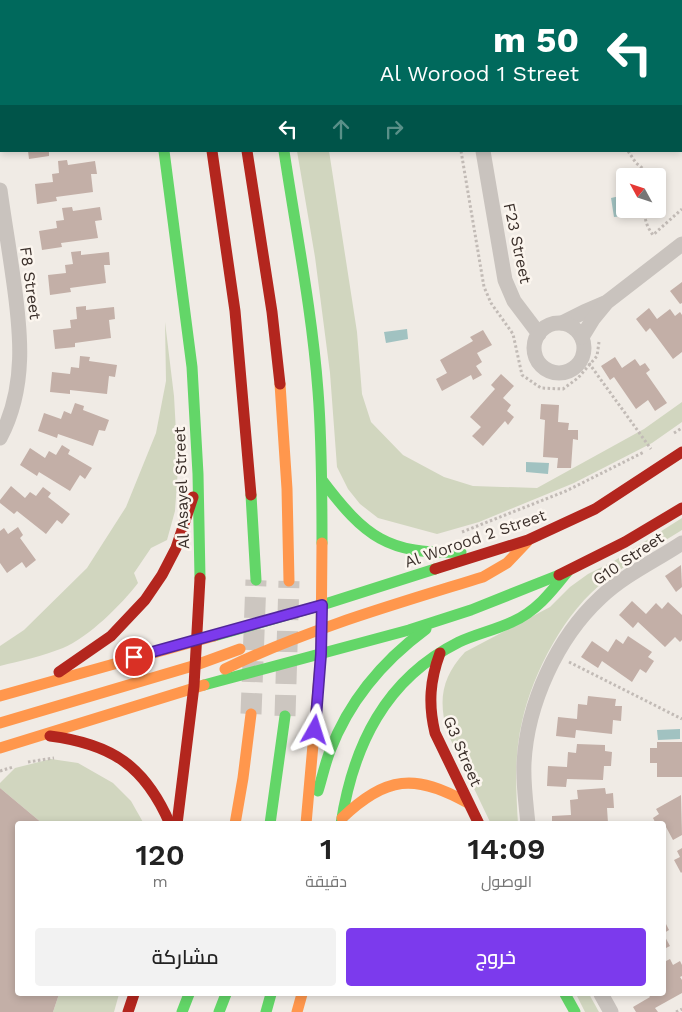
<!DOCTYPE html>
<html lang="ar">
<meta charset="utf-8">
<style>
body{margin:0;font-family:"Work Sans",Cairo,sans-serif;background:#f2f2f2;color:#222;direction:rtl;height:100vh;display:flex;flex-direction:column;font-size:19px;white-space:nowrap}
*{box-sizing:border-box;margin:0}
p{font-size:16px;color:#767676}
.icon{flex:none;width:28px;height:28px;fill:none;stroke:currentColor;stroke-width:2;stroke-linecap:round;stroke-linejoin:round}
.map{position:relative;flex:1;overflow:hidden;direction:ltr}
.details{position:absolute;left:15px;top:821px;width:651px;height:175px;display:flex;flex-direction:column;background:#fff;border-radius:5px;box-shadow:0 2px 8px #0003;direction:rtl}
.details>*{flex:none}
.guide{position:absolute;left:0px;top:0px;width:682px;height:152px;box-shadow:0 2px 8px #0003;direction:rtl;background:#00695c;color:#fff;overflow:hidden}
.needle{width:32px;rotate:310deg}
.tools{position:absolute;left:616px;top:168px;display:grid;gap:10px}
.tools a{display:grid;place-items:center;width:50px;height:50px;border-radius:5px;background:#fff;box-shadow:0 2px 8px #0003;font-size:25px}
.pin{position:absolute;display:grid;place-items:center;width:42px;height:42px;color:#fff;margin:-21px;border:2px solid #fff;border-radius:50%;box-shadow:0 1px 5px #0007}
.me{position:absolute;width:55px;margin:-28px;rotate:6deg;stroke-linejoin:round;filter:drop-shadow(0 0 4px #0008)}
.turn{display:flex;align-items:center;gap:18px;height:105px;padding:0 20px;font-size:22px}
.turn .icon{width:65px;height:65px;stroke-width:2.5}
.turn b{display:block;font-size:35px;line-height:42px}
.lanes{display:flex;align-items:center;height:48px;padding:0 20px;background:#0003;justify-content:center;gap:25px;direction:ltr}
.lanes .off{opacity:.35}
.eta{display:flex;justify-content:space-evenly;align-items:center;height:85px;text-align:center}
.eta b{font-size:30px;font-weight:600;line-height:35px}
.button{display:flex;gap:10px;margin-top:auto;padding:10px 20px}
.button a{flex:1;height:58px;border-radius:5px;background:#7c3aed;color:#fff;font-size:20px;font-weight:600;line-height:58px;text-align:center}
.button a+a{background:#f2f2f2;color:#222}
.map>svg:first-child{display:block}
</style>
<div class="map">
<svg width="682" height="1012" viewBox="0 0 682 1012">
<rect width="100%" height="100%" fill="#f0ebe5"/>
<!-- green -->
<g fill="#d1d6bf">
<path d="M297 151H329L357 332 362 394 371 422 403 455 444 477 473 486 537 488 644 429 682 402V422L652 443 574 483 479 522 437 534 378 518 360 504 348 489 337 467 330 373 315 257Z"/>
<path d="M165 322 174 396 178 468 175 511 167 540 151 548 134 573 138 583C121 605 89 637 63 648 43 656 20 661 0 666V646L24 630 87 568 126 507 156 433 166 381Z"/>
<path d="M682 518V530C656 546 630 562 606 580 565 611 533 672 522 722 514 755 516 790 518 824H491L447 732C438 699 442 677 465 652L550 607 570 587 588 574 614 561Z"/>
<path d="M51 759 78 763 113 783 131 801 144 824H43L0 788V783L15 768Z"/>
<path d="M59 994H119L114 1012H53Z"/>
<path d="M576 994H589L599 1012H585Z"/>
</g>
<!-- water -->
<g fill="#a1c2c1">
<path d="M620 196 623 216 614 217 611 198Z"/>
<path d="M407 329 408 339 386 343 384 332Z"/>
<path d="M526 462 549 463 548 474 526 472Z"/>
<path d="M680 729V739L658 740 657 730Z"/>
</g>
<!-- building -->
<g fill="#c3afa7">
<path d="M28 151H49V156L29 159Z"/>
<path d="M67 160 68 165 95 161 97 174H91L93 192 56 197 57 201 37 204 35 184 53 182 52 174 59 173 58 161Z"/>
<path d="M72 207 73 211 100 207 102 220 95 221 98 238 61 243 62 247 42 250 39 231 57 228 56 221 64 220 62 208Z"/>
<path d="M81 251V255L109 252 110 265H104L106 283 70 288 71 292 50 295 48 275 66 273 65 265 73 264 71 252Z"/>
<path d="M682 282V303L680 304 670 291Z"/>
<path d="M86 306V310L114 307 115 319 109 320 111 338 75 343V347L55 349 53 330 71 328 70 320 77 319 76 307Z"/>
<path d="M649 308 657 319 670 309 675 316 680 312 682 315V352L673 359 650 328 646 332 636 319Z"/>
<path d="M483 330 492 345 477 353 482 362 476 366 482 375 473 380 471 375 442 391 436 379 447 373 440 360 473 341 470 337Z"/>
<path d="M80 356 90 357 89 361 117 365 115 377 109 376 107 394 70 390V394L50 392 52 372 70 374 71 367 79 368Z"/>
<path d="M615 357 622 368 635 359 640 366 645 363 650 370 646 373 667 403 655 411 648 400 636 409 614 377 610 380 601 366Z"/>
<path d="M501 374 514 386 503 398 511 405 507 411 514 417 508 425 505 421 483 446 472 436 481 427 470 417 495 389 491 385Z"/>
<path d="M75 403 84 406 83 410 109 420 105 431 99 430 93 446 58 434 57 438 38 431 44 413 61 419 64 411 71 414Z"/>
<path d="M541 404 559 405 558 422 569 423 568 430H578V440L573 439 571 468H557L558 458 543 457 545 420 540 419Z"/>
<path d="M62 445 70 450 68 454 92 468 85 479 80 475 70 491 39 472 37 476 20 465 30 448 45 458 49 451 56 455Z"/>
<path d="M11 486 25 498 30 492 36 496 43 487 51 493 48 497 70 514 62 524 57 520 46 534 17 511 14 514 0 503V500Z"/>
<path d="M18 527 23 535 20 538 36 560 26 568 22 562 7 573 0 563V531L4 528 8 534Z"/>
<path d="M681 565 682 587 676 592 665 576Z"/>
<path d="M632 601 646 614 656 603 662 609 668 602 682 615V640L680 642 675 637 665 647 638 622 633 628 619 615Z"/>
<path d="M628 636 652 652 648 657 654 661 646 673 640 669 632 682 602 661 598 668 581 657 592 641 608 652 616 639 623 644Z"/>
<path d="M588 696 616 699 615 706H622L621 721 613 720 612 734 576 730 575 738 556 736 558 717 577 719 578 704 587 705Z"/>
<path d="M657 742H682V777H657V763H650V748H657Z"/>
<path d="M577 744 605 745V751L612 752 611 766H604L603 780 567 779 566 787 547 786 548 766 567 767 568 752 576 753Z"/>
<path d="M0 788 43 824H18V994H59L53 1012H0Z"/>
<path d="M605 788 606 794 613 793 614 808H607L608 823 552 824V816L571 815 570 800 578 799 577 790Z"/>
<path d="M681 795 682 835 673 840 666 827 664 828V824H656L653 818 659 814 656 809Z"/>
<path d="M682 848V872L681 873 674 860 680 857 677 851Z"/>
<path d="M664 920 669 930 664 933Z"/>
<path d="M664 935 670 946 664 949Z"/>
<path d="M670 959 673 965 680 961 682 965V976L680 977 682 980V993L655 1008 658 1012H636L633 1007 650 997 648 994H664V962Z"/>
</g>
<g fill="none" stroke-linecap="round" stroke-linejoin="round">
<!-- secondary-tunnel -->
<g stroke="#ccc6c0" stroke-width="21" stroke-dasharray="21 11" stroke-linecap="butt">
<path d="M251 714 256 580"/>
<path d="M285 716 289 581"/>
</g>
<!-- path -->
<g stroke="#c2bbb6" stroke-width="3" stroke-dasharray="2.5 2.5" stroke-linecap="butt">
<path d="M437 0V1"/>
<path d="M601 0 602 1"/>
<path d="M461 151 484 287 491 303 513 334 522 375 541 388 563 389 578 378 597 356 599 342"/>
<path d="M628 151 636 163 652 176"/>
<path d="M645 209C644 219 647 227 653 235L682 209"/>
<path d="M583 355 651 449"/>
<path d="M674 433 682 428"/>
<path d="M462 532 566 491 644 452"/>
<path d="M569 662 682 719"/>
<path d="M28 762 54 758"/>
<path d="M0 771 13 767"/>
<path d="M676 1012 682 1009"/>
</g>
<!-- street -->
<g stroke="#c9c3be" stroke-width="15">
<path d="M459 0V1"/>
<path d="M483 151 505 280 514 301 539 334"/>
<path d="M0 190C4 219 9 248 13 277 21 332 27 387 0 438"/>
<path d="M562 323 584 312 605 303"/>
<circle cx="559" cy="348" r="25"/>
<path d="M582 337 593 319 607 302 682 244"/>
<path d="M528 824C526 804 523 783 524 763 527 704 557 638 600 598 624 575 655 561 682 543"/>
<path d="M601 994 611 1012"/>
</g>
<!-- fast -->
<g stroke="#63d668" stroke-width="11">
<path d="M184 0V1"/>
<path d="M164 151 192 367 198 474 200 578"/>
<path d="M284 151C296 231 312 311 318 391 322 442 322 492 322 543"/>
<path d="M322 480C365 537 388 555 461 552"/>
<path d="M251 495 256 580"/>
<path d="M214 636 322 605 435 569"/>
<path d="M204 685 409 630 471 610 559 575"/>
<path d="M318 791C322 778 325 764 330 751 349 701 384 660 426 629"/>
<path d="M270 824 285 716"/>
<path d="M341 824C353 746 385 679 459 642 476 634 495 630 512 622 537 611 552 591 568 571"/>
<path d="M565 994 575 1012"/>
<path d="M182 1012 189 994"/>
<path d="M219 1012 226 994"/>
<path d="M266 1012 271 994"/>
</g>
<!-- slow -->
<g stroke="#ff974d" stroke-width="11">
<path d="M148 0V1"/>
<path d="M223 0V1"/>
<path d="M256 0V1"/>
<path d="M280 384 287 489 289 581"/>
<path d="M225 669C308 629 396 604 483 577L507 563 527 542"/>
<path d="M0 696 214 636"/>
<path d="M0 723 196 665 240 649"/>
<path d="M0 748 204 685"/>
<path d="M342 818C386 776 415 773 468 803"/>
<path d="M235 824 243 778 251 714"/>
<path d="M306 824 321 654 322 543"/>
<path d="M297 1012 302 994"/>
</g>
<!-- jam -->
<g stroke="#b3261e" stroke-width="11">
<path d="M212 151 235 311 251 495"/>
<path d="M247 151 272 312 280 384"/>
<path d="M435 569 528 540 595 509 682 452"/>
<path d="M559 575 625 542 682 508"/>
<path d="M440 653C430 680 428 704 435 733L479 824"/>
<path d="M59 672 111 636 145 600 162 575 176 548 193 497"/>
<path d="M50 736C112 744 145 766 170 824"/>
<path d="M177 824 194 686 200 578"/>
<path d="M128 1012 134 994"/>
</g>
</g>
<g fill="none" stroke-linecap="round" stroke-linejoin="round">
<!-- route casing -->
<g stroke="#51269a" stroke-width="12">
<path id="route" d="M134 657 322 605 321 654 315 730"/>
</g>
<!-- route -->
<use href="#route" stroke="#7c3aed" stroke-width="9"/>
</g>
<g text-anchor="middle" stroke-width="5" stroke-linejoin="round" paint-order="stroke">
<!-- street labels -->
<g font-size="16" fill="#3b302b" stroke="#fbf5ee">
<text transform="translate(518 243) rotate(78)" y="6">F23 Street</text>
<text transform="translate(31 283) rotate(82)" y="6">F8 Street</text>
<text transform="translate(181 488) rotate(-92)" y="6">Al Asayel Street</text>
<text transform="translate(475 538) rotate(-19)" y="6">Al Worood 2 Street</text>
<text transform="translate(628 558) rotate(-34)" y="6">G10 Street</text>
<text transform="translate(463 751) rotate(67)" y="6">G3 Street</text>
</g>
</g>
</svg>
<div class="tools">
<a><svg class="needle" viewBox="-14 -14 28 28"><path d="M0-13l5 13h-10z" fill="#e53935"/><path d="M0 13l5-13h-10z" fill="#767676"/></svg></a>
</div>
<div class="pin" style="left:134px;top:657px;background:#d93025"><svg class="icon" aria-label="arrive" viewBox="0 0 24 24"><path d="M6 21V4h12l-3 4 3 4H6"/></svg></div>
<svg class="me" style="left:315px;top:730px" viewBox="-20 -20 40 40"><path d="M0-17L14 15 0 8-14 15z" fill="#7c3aed" stroke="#fff" stroke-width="4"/></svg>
<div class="guide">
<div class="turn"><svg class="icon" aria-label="left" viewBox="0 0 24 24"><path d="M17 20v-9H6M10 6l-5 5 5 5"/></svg><div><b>50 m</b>Al Worood 1 Street</div></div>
<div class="lanes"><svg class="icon" aria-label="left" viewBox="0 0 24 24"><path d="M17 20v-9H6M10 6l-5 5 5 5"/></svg><svg class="icon off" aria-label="ahead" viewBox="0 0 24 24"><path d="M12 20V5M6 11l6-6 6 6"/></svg><svg class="icon off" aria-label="right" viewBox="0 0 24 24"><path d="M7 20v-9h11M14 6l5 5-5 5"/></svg></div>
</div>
<section class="details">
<div class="eta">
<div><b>14:09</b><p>الوصول</p></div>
<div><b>1</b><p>دقيقة</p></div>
<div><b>120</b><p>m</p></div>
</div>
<div class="button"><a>خروج</a><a>مشاركة</a></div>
</section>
</div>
